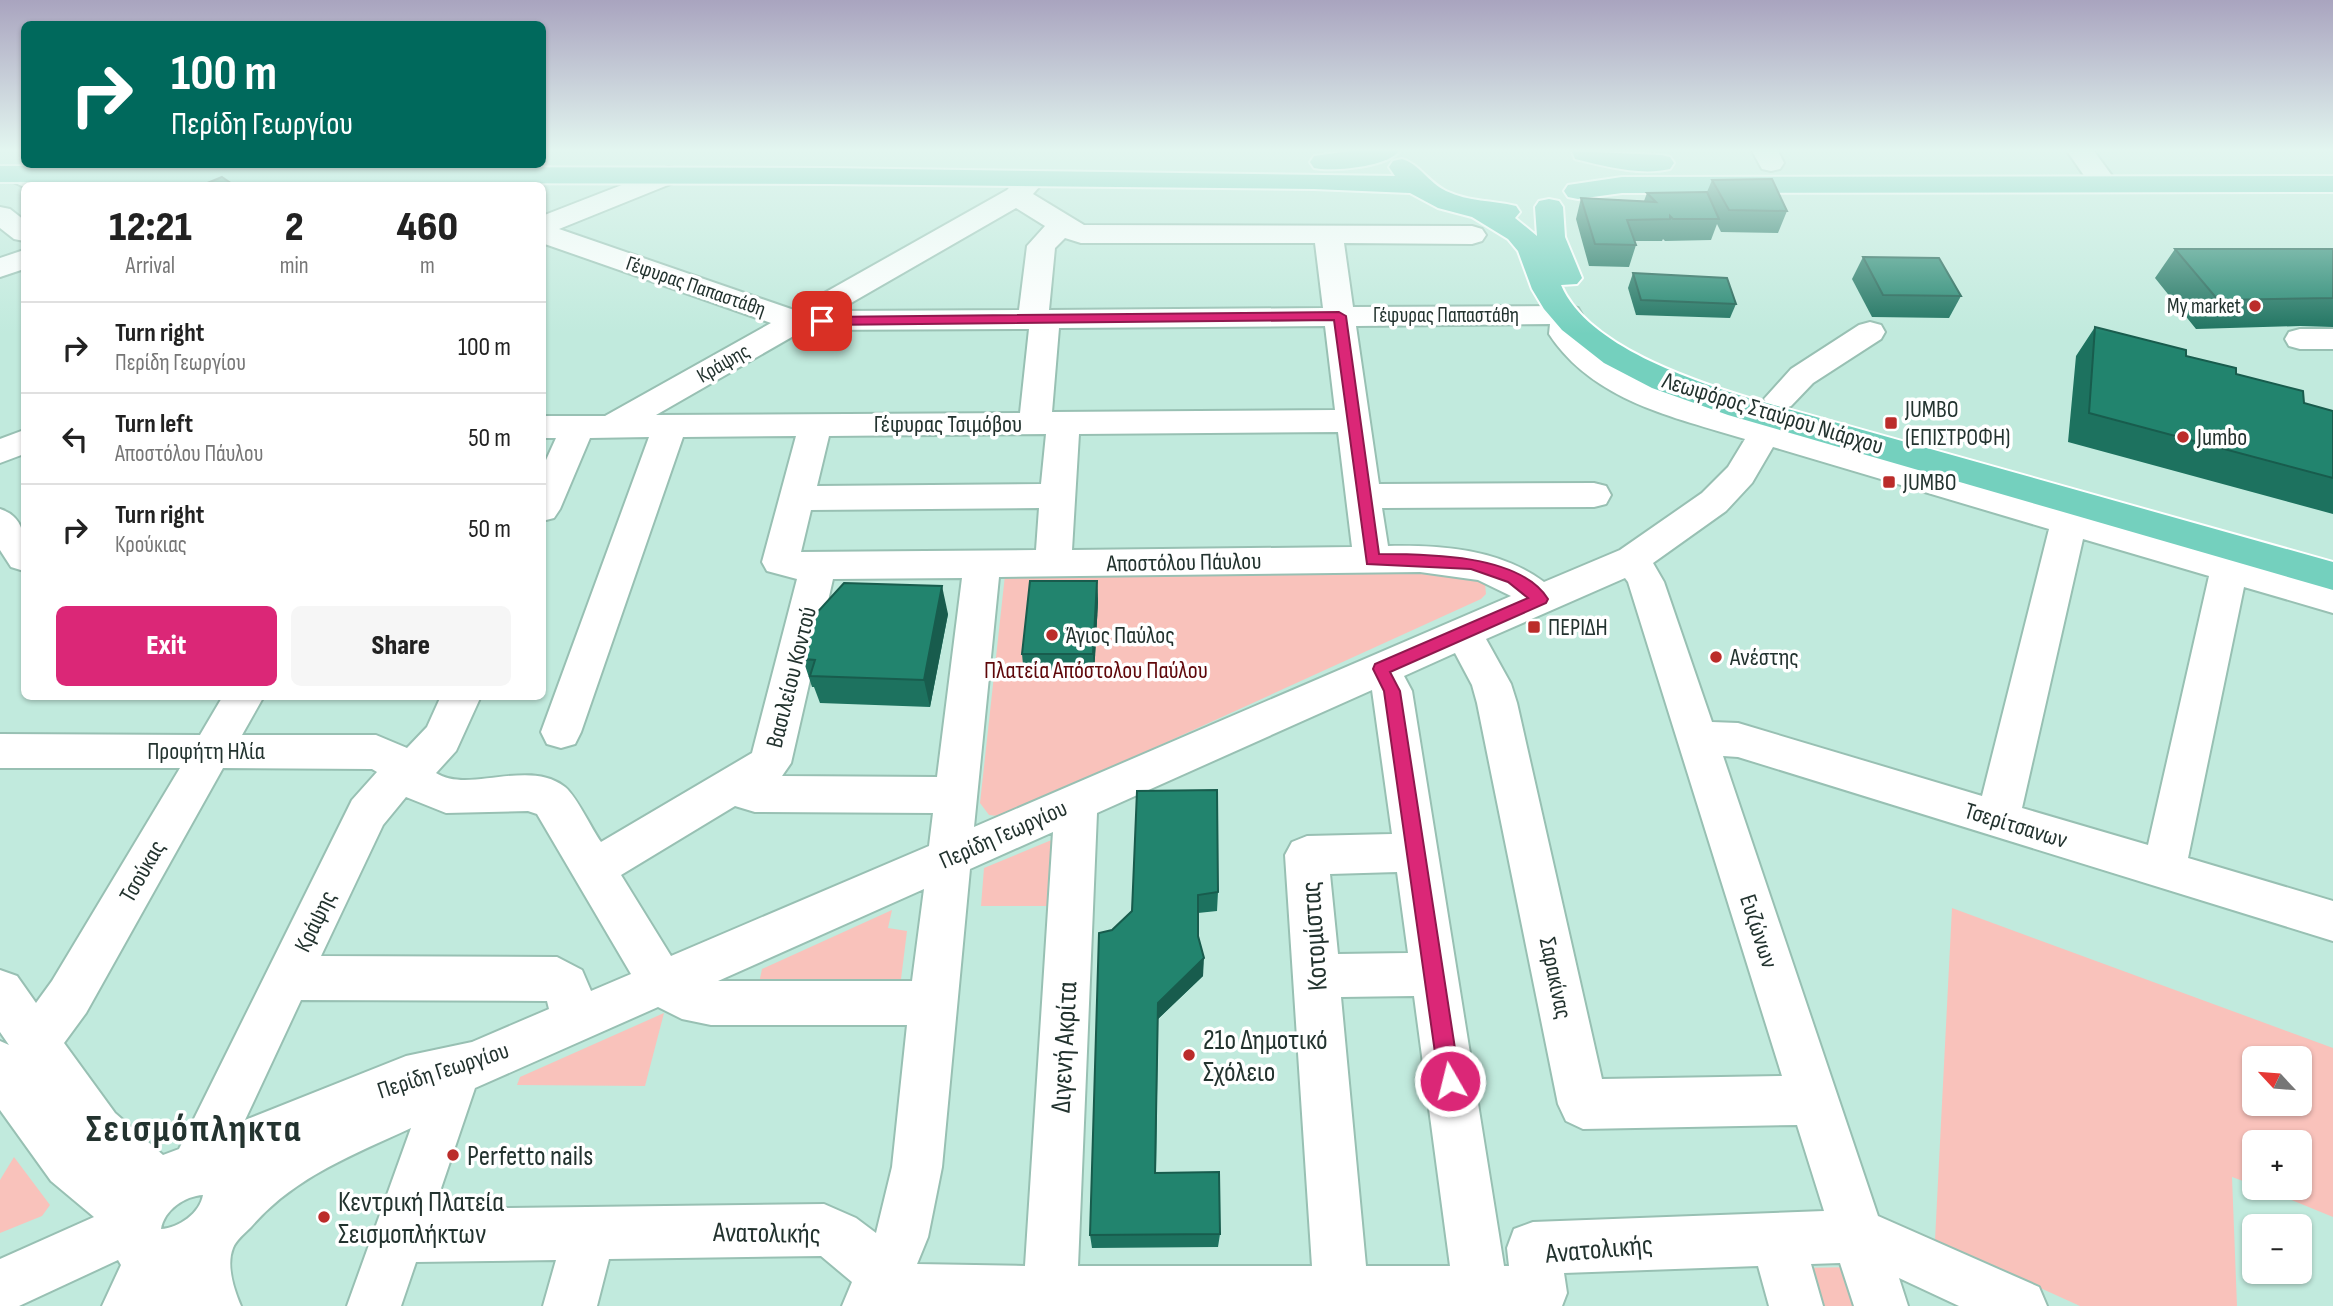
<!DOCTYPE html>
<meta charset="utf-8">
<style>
body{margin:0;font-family:"Sofia Sans Condensed",sans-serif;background:#f6f6f6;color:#222;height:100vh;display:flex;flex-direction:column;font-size:26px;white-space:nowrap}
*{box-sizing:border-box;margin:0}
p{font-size:23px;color:#767676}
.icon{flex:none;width:38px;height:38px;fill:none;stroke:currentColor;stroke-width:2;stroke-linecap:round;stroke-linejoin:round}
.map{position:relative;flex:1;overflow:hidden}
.panel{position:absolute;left:21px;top:182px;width:525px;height:518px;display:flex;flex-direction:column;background:#fff;border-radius:10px;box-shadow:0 2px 5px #0004}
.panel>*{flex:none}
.hud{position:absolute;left:21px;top:21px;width:525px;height:147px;border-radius:10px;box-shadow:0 2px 5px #0004;background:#00695c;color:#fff;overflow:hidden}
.needle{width:46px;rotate:296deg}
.controls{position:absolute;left:2242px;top:1046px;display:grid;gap:14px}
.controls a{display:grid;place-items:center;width:70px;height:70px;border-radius:10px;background:#fff;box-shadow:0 2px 5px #0004;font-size:35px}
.pin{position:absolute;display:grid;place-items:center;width:60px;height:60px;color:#fff;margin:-30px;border-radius:14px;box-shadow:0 4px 10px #0006}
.me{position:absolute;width:77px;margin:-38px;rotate:352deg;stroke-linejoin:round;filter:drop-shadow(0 0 5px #0008)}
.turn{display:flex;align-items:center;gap:24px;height:147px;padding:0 35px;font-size:32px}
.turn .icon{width:91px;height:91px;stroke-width:2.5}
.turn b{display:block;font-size:49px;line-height:60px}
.eta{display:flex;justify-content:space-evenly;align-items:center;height:119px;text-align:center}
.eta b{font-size:42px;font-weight:800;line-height:49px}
.primary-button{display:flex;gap:14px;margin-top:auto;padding:14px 35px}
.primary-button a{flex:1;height:80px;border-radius:10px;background:#db2777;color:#fff;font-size:28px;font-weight:800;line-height:80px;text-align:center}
.primary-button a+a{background:#f6f6f6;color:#222}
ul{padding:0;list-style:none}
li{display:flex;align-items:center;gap:21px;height:91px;padding:0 35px;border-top:2px solid #e0e0e0}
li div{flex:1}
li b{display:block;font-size:26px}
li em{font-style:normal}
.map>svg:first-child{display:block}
</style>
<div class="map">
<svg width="2333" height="1306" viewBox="0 0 2333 1306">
<rect width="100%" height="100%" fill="#c1eadd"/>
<!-- green -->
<g fill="#f9c2bb" fill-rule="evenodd">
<path d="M1454 573 1481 580 1485 584 1486 594 1481 599 1011 813 998 816 989 815 980 803 1005 575Z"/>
<path d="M1066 834 1063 906H981L984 868Z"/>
<path d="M1952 908 2333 1048V1217L2262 1188H2300V1143H2254V1185L2232 1177 2237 1306H2080L1935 1240ZM2254 1059H2300V1104H2254Z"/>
<path d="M892 910 888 928 907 931 900 987 758 988 762 969Z"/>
<path d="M664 1013 645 1086 517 1085 520 1077Z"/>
<path d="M14 1157 50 1205 42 1216 0 1233V1180Z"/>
<path d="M1856 1267 1869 1306H1810L1799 1268Z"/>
</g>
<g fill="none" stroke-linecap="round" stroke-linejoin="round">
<!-- minor casing -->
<g stroke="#98c0b3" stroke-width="4">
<g id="minor">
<path d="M1752 151H1778L1784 163 1780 169 1771 171 1762 169Z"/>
<path d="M2067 151H2094L2118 184 2114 190 2104 192 2094 190Z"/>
<path d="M19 166 43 175H116L147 167 157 169 160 175 157 181 138 186 24 187 9 180 6 174 9 168Z"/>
<path d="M270 167 280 169 283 175C273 191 248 186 231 186L234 180Z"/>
<path d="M668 167 678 169 681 175 678 181 559 229 794 310 1007 190C1019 178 1024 168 1043 172L1047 178 1033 194 1084 225 1472 226 1482 229 1486 235 1482 241 1472 244 1344 243 1353 307 1567 306 1578 308 1582 315 1580 332 1585 337 1628 373 1665 393 2333 585V613L2244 587 2188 858 2333 901V941L1738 757 1723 756 1878 1216 2039 1287 2047 1306H1959L1899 1278 1908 1306H1854L1840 1263 1811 1264 1823 1306H1769L1758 1266 1564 1273 1567 1293 1562 1306H842L852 1282 821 1256 609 1259 597 1306H543L556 1260 416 1262 401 1306H347L411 1128C353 1155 294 1177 251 1227 245 1233 236 1240 233 1248 226 1265 234 1290 241 1306H102L121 1265 118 1260 19 1306H0V1259L94 1217 51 1181 0 1110V1041L9 1045 0 1032V970L17 976 36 1003 52 981 180 768H0V734L200 735 223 696H264L242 735H376L407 748 427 727 441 696H481L456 751 436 773C468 794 529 758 565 787 577 797 591 828 601 842L752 753 797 579 767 571 762 562 796 436 683 437 581 732 575 744 561 748 547 744 541 732 649 437 590 438 560 509 554 518 542 521V469L556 438H542V416H605L771 323 542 243V216ZM1016 208 1045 226 1027 246 1019 310 837 311ZM1065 238 1081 243H1315L1323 308 1049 310 1055 248ZM1550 324 1549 334C1593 401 1673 417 1745 439L1728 467 1702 493 1620 550 1544 582C1499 549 1442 545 1388 546L1382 508 1594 507 1606 504 1611 495 1606 486 1594 483 1379 484 1356 326ZM1325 326 1335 410 1052 412 1059 328ZM1029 329 1020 413 656 415 804 330ZM1338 432 1352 547 1072 550 1079 434ZM1046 434 1041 484 817 486 829 436ZM1773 447 2049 529 1982 796 1738 723 1712 722 1664 582 1653 563 1726 511 1752 483ZM1039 508 1036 550 801 552 811 510ZM2083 539 2209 576 2148 845 2022 808ZM1420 572 1478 580 1511 596 974 827 999 577ZM962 578 937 777 782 776 791 763 833 579ZM1625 578 1628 582 1782 1076 1602 1079 1517 703 1511 684 1486 639ZM1455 653 1472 685 1477 703 1558 1104 1566 1121 1583 1129 1797 1125 1824 1211 1533 1222 1514 1229 1507 1248 1509 1266H1504L1412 691 1404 676ZM1372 690 1392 834 1307 836 1292 842 1285 855 1312 1266H1078L1097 813ZM223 768 372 769 377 772 352 800 179 1149 163 1155 115 1113 64 1043 86 1013ZM406 797 446 813 528 811 537 814 631 974 591 991 582 970 557 957 321 956 383 825ZM735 806 755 812 933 813 929 846 671 956 621 875ZM1053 832 1025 1266 917 1264 928 1237 942 1167 970 869ZM1397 872 1408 953 1338 954 1330 874ZM924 889 912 981H718ZM1414 996 1450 1266H1366L1341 997ZM301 1000 547 1001 549 1009 472 1042 406 1056 245 1120ZM658 1007 682 1019 711 1025H907L892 1167 876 1233 856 1218 824 1204 434 1209 475 1088ZM203 1195C200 1213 179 1228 161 1229 164 1210 185 1196 203 1195Z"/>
<path d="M0 207 10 209 24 220V241L14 239 0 228Z"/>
<path d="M24 250V269L0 277V258Z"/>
<path d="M1870 322 1881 325 1885 332 1881 339 1813 383 1791 406 1780 410 1769 406 1764 399 1791 369 1859 325Z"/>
<path d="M2300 329H2333V349H2300L2289 346 2285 339 2289 332Z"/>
<path d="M24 430V454L0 463V439Z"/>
<path d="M0 509C29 518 24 546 24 571L11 567 0 550Z"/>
</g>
</g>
<!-- major casing -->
<g stroke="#fff" stroke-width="4">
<g id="major">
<path d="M1350 151H1399C1388 167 1331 172 1314 168L1310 162 1314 156Z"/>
<path d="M1572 151 1661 155 1670 157 1674 163 1670 169C1640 176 1604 166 1575 159Z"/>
<path d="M1402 159C1418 163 1429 183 1446 191 1469 202 1492 200 1516 206L1520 212 1515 218 1537 236 1535 207 1539 201 1549 199 1559 201 1563 207 1565 237 1582 278 1577 284 1561 285C1587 346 1693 381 1752 399L2333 562V590L1728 415 1652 388 1604 363 1562 330 1544 309 1532 289 1518 251 1508 239 1472 217 1438 208 1410 193 1314 189 827 184 0 182V166L827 168 1395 176 1389 167 1393 161Z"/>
<path d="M2333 176V192L1622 193 1578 199 1568 197 1564 191 1568 185 1622 177Z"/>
</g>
</g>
<!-- minor -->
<use href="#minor" fill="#fff" fill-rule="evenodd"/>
<!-- major -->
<use href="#major" fill="#74d0be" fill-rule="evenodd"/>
</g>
<!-- wall -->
<g fill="#1d725f">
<path d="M1712 180 1787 211 1778 233 1721 232 1717 224 1711 240 1665 241 1663 239 1662 241H1634L1636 245 1629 267 1589 266 1576 219 1581 198 1644 201 1647 193 1707 192Z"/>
<path d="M2175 249H2333V327L2300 326 2196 329 2155 278Z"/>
<path d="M1863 257 1961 296 1949 318 1872 317 1852 279Z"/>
<path d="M1633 273 1736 304 1730 318 1636 315 1628 288Z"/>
<path d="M2095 327 2186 356 2236 374 2304 403 2333 411V514L2068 442 2076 356Z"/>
<path d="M1097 581 1098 602 1094 675H1024L1022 654Z"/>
<path d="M948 614 930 707 820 703 814 687H812L803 659Z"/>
<path d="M1137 791 1218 892 1217 911 1198 913V936L1203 976 1158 1019 1156 1173 1220 1234 1218 1247 1092 1248 1090 1235 1112 930 1132 911Z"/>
</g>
<!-- shaded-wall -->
<g fill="#185c4d">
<path d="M1097 581 1098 602 1094 675 1093 654Z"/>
<path d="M942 586 948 614 930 707 924 680Z"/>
<path d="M1204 958 1203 976 1158 1019V1003Z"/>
</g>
<!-- building -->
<g fill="#22846e" stroke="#185c4d" stroke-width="2">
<path d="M222 177 235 186H200Z"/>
<path d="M1772 179 1787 211 1729 210 1712 180Z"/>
<path d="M1707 192 1719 219H1673L1670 216V219L1627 220 1636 245 1595 244 1581 198 1656 202 1647 193Z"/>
<path d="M2175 249H2333V298L2218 300Z"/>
<path d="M1863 257 1939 258 1961 296 1883 295Z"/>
<path d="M1633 273 1727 278 1736 304 1641 300Z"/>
<path d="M2095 327 2186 350V356L2236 368V374L2303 391 2304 403 2333 411V478L2089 413Z"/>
<path d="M1030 581H1097L1093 654H1022Z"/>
<path d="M844 583 942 586 924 680 810 676 815 660 803 659 813 617Z"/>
<path d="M1217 790 1218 892 1198 895V936L1204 958 1158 1003 1155 1173 1219 1172 1220 1234 1090 1235 1099 933 1112 930 1132 911 1137 791Z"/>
</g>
<!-- sky -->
<linearGradient id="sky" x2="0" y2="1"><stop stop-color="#a9a4bf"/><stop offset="0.45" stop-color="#e3f6f0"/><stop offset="1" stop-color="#e3f6f0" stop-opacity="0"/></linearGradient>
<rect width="2333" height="334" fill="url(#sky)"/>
<!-- route -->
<path fill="#db2777" stroke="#8e194d" stroke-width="2" d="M1339 312 1346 316 1379 554C1426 554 1520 554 1548 599L1546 603 1390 672 1400 691 1460 1081 1457 1088 1450 1091 1442 1088 1439 1081 1384 691 1373 669 1375 664 1528 598 1508 582 1471 569 1367 564 1334 320 822 325 816 321 822 317Z"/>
<!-- markers -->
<g fill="#bb2c2a" stroke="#fff" stroke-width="2.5">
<circle cx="2255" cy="306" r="7"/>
<rect x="1884" y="416" width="14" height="14" rx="3.5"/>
<circle cx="2183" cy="437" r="7"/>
<rect x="1882" y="475" width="14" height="14" rx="3.5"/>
<rect x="1527" y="620" width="14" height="14" rx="3.5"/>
<circle cx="1052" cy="635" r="7"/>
<circle cx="1716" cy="657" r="7"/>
<circle cx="1189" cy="1055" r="7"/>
<circle cx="453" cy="1155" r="7"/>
<circle cx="324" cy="1217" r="7"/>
</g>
<g text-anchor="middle" stroke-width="7" stroke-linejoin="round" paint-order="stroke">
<!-- far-street labels -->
<g font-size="21" fill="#23332f" stroke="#fff">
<text transform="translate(696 286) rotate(19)" y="7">Γέφυρας Παπαστάθη</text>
<text x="1446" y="322">Γέφυρας Παπαστάθη</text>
<text transform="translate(723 363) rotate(-30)" y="7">Κράψης</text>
</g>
<!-- far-poi labels -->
<g font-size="21" fill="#23332f" stroke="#fff" text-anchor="end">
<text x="2241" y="313">My market</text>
</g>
<!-- poi labels -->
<g font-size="24" fill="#23332f" stroke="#fff" text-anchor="start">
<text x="1905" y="417">JUMBO<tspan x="1905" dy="28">(ΕΠΙΣΤΡΟΦΗ)</tspan></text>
<text x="2197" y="445">Jumbo</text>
<text x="1903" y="490">JUMBO</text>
<text x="1548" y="635">ΠΕΡΙΔΗ</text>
<text x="1066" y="643">Άγιος Παύλος</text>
<text x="1730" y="665">Ανέστης</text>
</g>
<!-- street labels -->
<g font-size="24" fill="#23332f" stroke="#fff">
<text transform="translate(1773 413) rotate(17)" y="8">Λεωφόρος Σταύρου Νιάρχου</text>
<text x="948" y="432">Γέφυρας Τσιμόβου</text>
<text transform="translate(1184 562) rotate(-1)" y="8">Αποστόλου Πάυλου</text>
<text transform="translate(791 677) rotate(-76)" y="8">Βασιλείου Κοντού</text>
<text x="206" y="759">Προφήτη Ηλία</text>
<text transform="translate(2016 825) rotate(17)" y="8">Τσερίτσανων</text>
<text transform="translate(1003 834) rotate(-24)" y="8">Περίδη Γεωργίου</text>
<text transform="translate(142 871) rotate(-60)" y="8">Τσούκας</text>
<text transform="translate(315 921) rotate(-64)" y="8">Κράψης</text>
<text transform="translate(1759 931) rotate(72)" y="8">Ευζώνων</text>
<text transform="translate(1556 978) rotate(78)" y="8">Σαρακίνας</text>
<text transform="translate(443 1070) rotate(-18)" y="8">Περίδη Γεωργίου</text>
</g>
<!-- park labels -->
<g font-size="24" fill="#5f070a" stroke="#fff">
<text x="1096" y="678">Πλατεία Απόστολου Παύλου</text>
</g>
<!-- near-street labels -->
<g font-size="28" fill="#23332f" stroke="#fff">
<text transform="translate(1313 936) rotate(-94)" y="10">Κοτομίστας</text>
<text transform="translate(1063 1047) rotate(-87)" y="10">Διγενή Ακρίτα</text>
<text transform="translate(767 1232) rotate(1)" y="10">Ανατολικής</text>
<text transform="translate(1599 1248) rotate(-5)" y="10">Ανατολικής</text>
</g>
<!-- near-poi labels -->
<g font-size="28" fill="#23332f" stroke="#fff" text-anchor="start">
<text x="1203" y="1049">21ο Δημοτικό<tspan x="1203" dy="32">Σχόλειο</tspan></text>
<text x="467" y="1165">Perfetto nails</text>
<text x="338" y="1211">Κεντρική Πλατεία<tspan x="338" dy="32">Σεισμοπλήκτων</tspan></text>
</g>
<!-- near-district labels -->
<g font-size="38" font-weight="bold" letter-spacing="2" fill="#23332f" stroke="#fff">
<text x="194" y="1141">Σεισμόπληκτα</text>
</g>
</g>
</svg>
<div class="controls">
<a><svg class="needle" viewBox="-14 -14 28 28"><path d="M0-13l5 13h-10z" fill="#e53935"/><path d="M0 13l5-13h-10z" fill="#767676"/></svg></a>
<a>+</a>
<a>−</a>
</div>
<div class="pin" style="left:822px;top:321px;background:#d93025"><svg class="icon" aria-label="arrive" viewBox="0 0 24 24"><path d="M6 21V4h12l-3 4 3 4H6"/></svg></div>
<svg class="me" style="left:1450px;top:1081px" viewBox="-20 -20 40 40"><circle r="17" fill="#db2777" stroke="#fff" stroke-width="3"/><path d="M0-11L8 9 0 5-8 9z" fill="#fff"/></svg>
<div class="hud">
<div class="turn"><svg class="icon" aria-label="right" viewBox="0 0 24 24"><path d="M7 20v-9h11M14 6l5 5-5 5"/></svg><div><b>100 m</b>Περίδη Γεωργίου</div></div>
</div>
<section class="panel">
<div class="eta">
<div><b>12:21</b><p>Arrival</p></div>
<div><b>2</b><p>min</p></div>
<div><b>460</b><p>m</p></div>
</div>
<ul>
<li><svg class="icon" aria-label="right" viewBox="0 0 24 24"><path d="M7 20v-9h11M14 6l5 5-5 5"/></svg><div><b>Turn right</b><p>Περίδη Γεωργίου</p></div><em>100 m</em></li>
<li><svg class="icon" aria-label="left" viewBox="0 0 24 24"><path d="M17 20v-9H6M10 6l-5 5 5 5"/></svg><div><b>Turn left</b><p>Αποστόλου Πάυλου</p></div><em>50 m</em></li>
<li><svg class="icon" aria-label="right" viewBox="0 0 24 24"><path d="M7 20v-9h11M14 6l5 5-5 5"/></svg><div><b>Turn right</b><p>Κρούκιας</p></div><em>50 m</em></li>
</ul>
<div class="primary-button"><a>Exit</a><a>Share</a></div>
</section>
</div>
